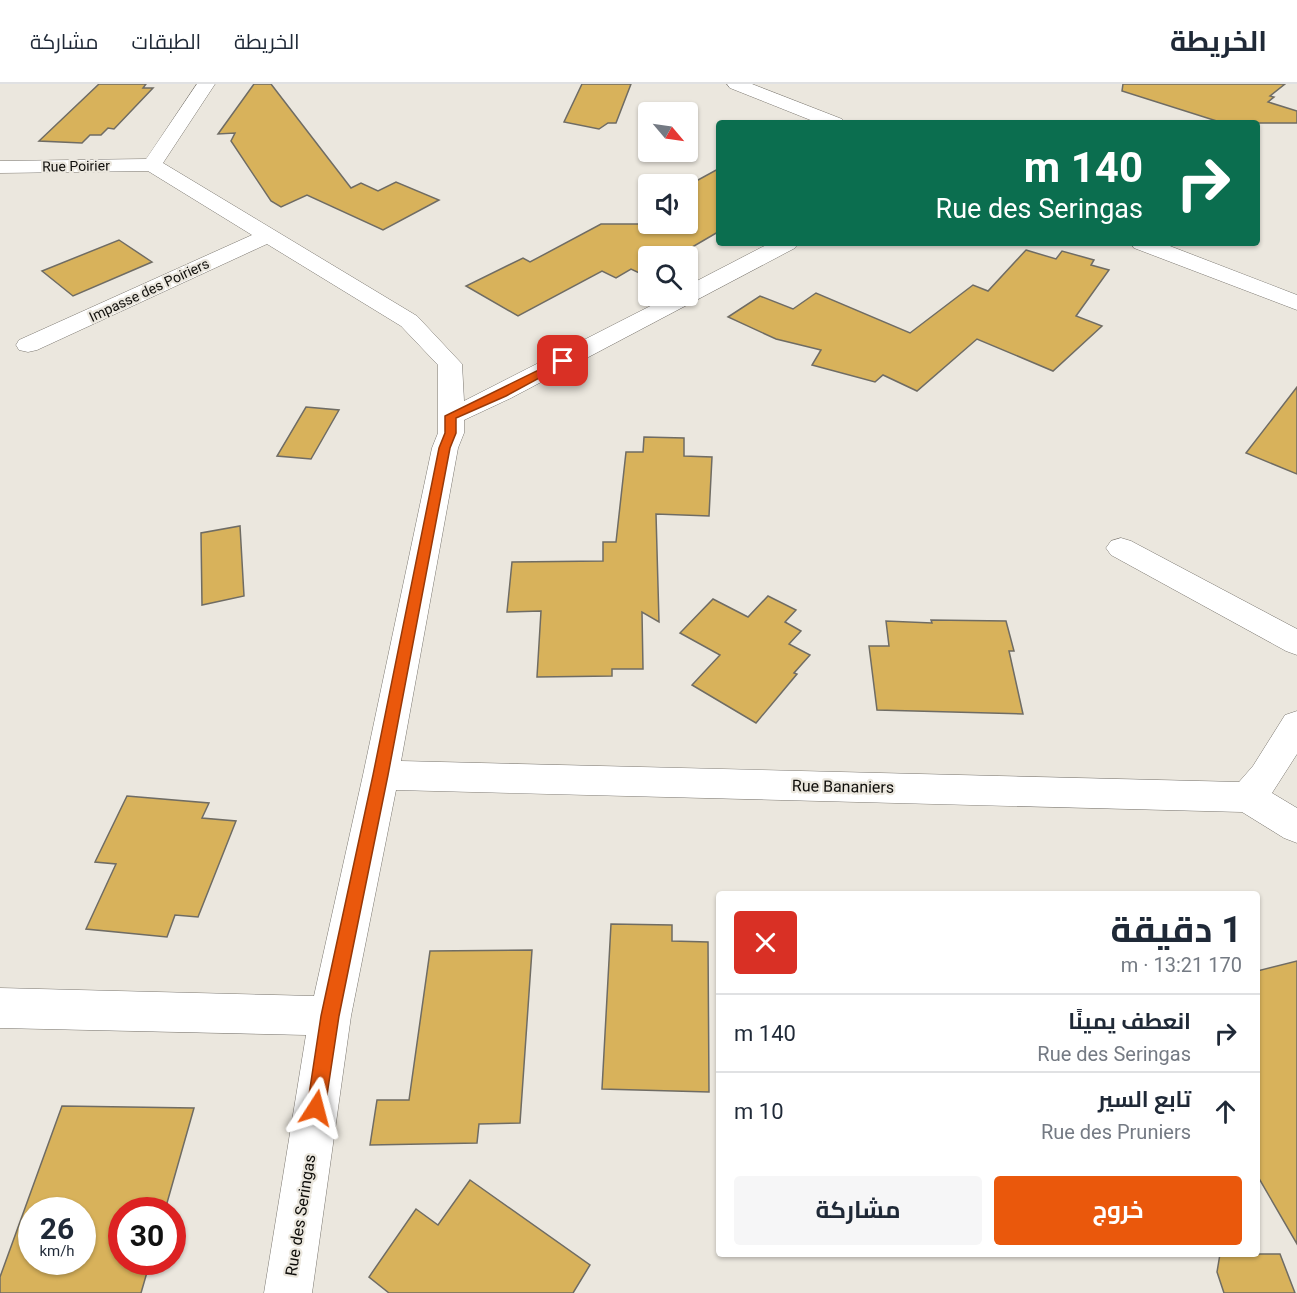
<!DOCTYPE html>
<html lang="ar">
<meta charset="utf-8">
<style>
body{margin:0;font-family:Roboto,Cairo,sans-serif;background:#f6f6f7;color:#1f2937;direction:rtl;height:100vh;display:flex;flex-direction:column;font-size:22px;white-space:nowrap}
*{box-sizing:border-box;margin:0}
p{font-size:20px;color:#747a83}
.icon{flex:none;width:33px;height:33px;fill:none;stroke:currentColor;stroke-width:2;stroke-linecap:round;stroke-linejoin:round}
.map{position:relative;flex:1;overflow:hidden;direction:ltr}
.details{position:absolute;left:716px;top:807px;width:544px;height:366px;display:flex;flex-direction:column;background:#fff;border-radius:6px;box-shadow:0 2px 4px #0004;direction:rtl}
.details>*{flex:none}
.hud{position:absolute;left:716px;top:36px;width:544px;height:126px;border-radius:6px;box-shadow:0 2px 4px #0004;direction:rtl;background:#0b6e4f;color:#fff;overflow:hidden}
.needle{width:39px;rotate:119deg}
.fabs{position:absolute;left:638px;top:18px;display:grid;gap:12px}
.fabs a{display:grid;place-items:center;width:60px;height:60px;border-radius:6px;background:#fff;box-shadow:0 2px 4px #0004;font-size:30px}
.speed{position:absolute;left:18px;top:1113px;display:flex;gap:12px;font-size:30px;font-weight:700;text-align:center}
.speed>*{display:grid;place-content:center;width:78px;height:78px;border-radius:50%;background:#fff;box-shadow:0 2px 4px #0004;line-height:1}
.speed small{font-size:15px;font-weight:400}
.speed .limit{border:9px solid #d22;background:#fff;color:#111}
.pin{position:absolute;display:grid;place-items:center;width:51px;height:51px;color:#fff;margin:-26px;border-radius:12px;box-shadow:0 3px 9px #0006}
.me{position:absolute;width:66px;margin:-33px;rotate:9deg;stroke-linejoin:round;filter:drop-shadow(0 0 4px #0008)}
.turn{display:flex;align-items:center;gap:21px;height:126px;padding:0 18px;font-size:27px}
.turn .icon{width:78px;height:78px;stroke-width:2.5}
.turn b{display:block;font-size:42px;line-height:51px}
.round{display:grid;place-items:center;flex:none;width:63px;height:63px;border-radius:6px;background:#f6f6f7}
.head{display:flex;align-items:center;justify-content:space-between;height:102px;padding:0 18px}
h1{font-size:36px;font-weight:700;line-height:45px}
.action{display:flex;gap:12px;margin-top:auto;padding:12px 18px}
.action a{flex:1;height:69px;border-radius:6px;background:#ea580c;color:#fff;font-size:24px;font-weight:700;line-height:69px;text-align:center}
.action a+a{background:#f6f6f7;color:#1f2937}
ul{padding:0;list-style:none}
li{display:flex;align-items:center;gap:18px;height:78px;padding:0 18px;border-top:2px solid #e0e1e3}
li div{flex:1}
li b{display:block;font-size:22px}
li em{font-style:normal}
header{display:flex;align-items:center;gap:36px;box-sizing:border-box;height:84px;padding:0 30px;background:#fff;border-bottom:2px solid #e0e1e3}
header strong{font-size:28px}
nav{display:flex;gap:33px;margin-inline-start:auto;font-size:21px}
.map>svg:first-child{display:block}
</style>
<header>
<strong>الخريطة</strong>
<nav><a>الخريطة</a><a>الطبقات</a><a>مشاركة</a></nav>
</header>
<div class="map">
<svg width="1297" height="1209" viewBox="0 0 1297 1209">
<rect width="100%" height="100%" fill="#ebe7de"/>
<!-- building -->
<g fill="#d8b25b" stroke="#6f6c64" stroke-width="1.5" fill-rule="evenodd">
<path d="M99 0H146L143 4H153L114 45 108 44 101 51H90L82 59 39 57Z"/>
<path d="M254 0H271L351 104 361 99 378 107 396 98 439 116 383 146 307 111 281 123 271 117 231 57 235 49 218 50Z"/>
<path d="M582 0H631L616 39H608L599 45 564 38Z"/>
<path d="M1123 0H1285L1270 12 1274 13 1268 18 1297 27V39H1223L1122 7Z"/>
<path d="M718 85V148L677 172H648V193L631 185 616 194 602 187 518 232 466 202 523 174 530 178 601 140H687V102Z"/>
<path d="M119 156 152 178 73 212 42 187Z"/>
<path d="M1026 166 1056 175 1062 167 1094 176 1091 181 1109 186 1076 232 1102 242 1053 287 977 255 917 307 883 291 875 298 812 281 821 266 776 255 728 233 760 212 793 225 816 209 910 249 973 201 988 207Z"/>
<path d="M1297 303V390L1246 369Z"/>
<path d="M306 323 339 326 311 375 277 372Z"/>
<path d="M644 353 684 354V372L712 373 709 432 656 430 659 538 642 528 643 585H612V592L537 593 541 527 507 528 512 478 603 477V458H616L626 368H643Z"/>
<path d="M240 442 244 512 202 521 201 449Z"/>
<path d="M768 512 796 526 785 538 801 547 789 560 810 571 794 589 797 590 756 639 692 601 720 571 680 549 713 515 748 533Z"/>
<path d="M931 536 1006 537 1014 567H1009L1023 630 877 626 869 562H889L886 537 932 539Z"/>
<path d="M127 712 209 719 202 734 236 737 198 833 175 831 167 853 86 845 116 780 95 778Z"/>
<path d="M611 840 672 841V857L708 858 709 1008 602 1005Z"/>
<path d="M532 866 520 1039 479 1040 477 1059 370 1061 377 1016H409L430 867Z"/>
<path d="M1297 877V1160L1257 1091V887Z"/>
<path d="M62 1022 194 1024 165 1126H122V1178H150L141 1209H0V1193ZM32 1126H82V1178H32Z"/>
<path d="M470 1096 590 1181 573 1209H389L369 1193 416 1125 438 1141Z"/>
<path d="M1220 1170H1280L1295 1209H1224L1217 1188Z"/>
</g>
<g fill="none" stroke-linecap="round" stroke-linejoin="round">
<!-- street casing -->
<g stroke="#7b7770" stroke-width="1">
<g id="street">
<path d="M197 0H215L163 79 417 232 462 280 464 317 670 212H687V202L770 159H798L795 164 511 314 464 336V349L458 364 401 677 1239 698 1253 682 1285 631 1297 627V670L1272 709 1297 724V759L1284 754 1242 728 396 706 351 932 312 1209H264L306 951 0 944V904L314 912 363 691 432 364 438 349V281L401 242 267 160 37 266 28 268 19 266 16 261 19 256 252 151 148 87 0 89V77L146 75Z"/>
<path d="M727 0H752L842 35 844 39H818L730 4Z"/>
<path d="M1131 159H1162L1297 211V226L1134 164Z"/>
<path d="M1121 454 1131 457 1297 545V571L1286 567 1111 471 1106 464 1111 457Z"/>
</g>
</g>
<!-- street -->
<use href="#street" fill="#fff" fill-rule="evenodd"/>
</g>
<!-- route -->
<path fill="#ea580c" stroke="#983908" stroke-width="1.5" d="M563 274 569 277 567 279 506 312 456 334V349L450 364 388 691 339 932 325 1024 322 1031 316 1033 310 1031 307 1024 321 932 373 691 439 364 445 349V332Z"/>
<g text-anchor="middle" stroke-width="4.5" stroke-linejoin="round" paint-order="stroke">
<!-- far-street labels -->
<g font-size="14" fill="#0f0e0b" stroke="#ebe7de">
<text transform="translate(76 82) rotate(-1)" y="5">Rue Poirier</text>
<text transform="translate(149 206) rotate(-25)" y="5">Impasse des Poiriers</text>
</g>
<!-- street labels -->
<g font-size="16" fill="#0f0e0b" stroke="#ebe7de">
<text transform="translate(843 702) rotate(1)" y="6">Rue Bananiers</text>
<text transform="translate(300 1131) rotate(-81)" y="6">Rue des Seringas</text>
</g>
</g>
</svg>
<div class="fabs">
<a><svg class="needle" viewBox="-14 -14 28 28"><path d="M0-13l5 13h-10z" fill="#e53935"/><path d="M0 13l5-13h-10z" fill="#747a83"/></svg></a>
<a><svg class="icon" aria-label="sound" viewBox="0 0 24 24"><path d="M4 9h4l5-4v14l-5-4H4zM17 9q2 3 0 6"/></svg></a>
<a><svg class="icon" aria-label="search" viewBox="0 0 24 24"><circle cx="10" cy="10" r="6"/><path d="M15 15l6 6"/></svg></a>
</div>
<div class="speed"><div>26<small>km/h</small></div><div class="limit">30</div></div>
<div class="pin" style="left:563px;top:277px;background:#d93025"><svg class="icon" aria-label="arrive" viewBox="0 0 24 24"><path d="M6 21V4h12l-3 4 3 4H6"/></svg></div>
<svg class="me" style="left:316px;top:1024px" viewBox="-20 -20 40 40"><path d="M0-17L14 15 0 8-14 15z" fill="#ea580c" stroke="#fff" stroke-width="4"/></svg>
<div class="hud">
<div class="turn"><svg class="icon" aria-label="right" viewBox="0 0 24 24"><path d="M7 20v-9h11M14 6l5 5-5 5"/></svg><div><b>140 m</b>Rue des Seringas</div></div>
</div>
<section class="details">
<div class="head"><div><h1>1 دقيقة</h1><p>170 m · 13:21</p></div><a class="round" style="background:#d93025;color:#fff"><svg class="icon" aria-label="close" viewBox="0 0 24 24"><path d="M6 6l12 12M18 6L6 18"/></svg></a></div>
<ul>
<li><svg class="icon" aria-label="right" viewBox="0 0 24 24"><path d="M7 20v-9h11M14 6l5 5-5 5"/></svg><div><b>انعطف يمينًا</b><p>Rue des Seringas</p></div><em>140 m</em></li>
<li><svg class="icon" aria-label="ahead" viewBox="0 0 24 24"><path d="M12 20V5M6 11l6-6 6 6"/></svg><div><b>تابع السير</b><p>Rue des Pruniers</p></div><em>10 m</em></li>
</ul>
<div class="action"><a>خروج</a><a>مشاركة</a></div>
</section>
</div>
